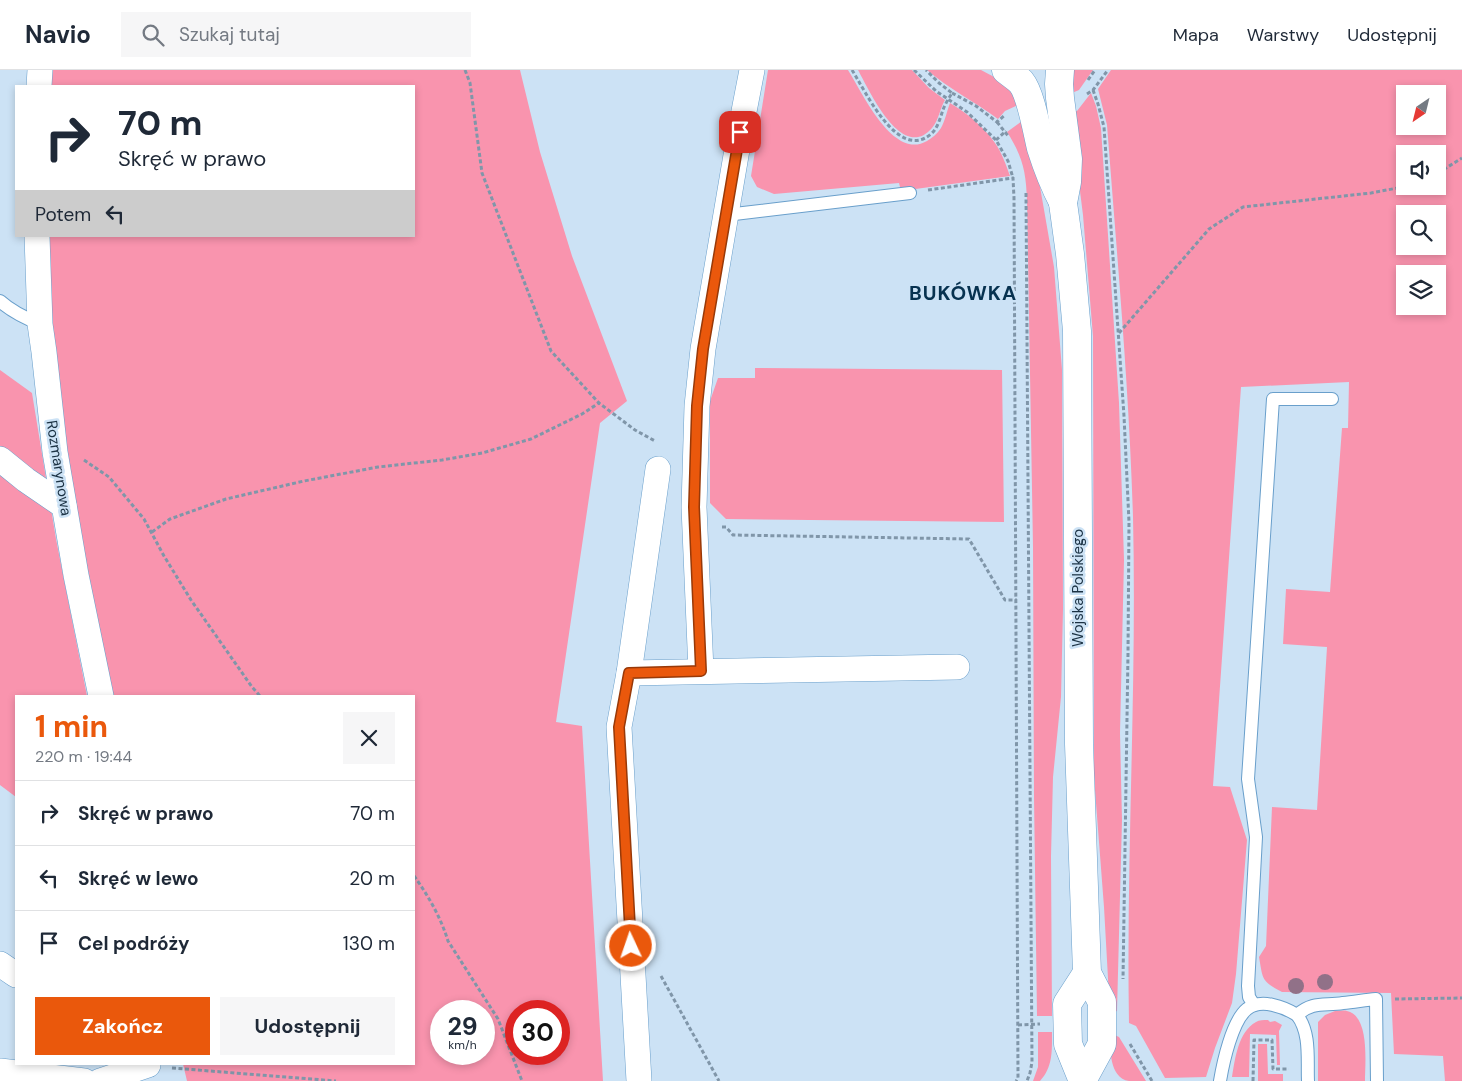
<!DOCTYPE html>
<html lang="pl">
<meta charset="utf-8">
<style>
body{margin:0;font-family:"DM Sans",sans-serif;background:#f6f6f7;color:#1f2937;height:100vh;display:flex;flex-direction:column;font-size:19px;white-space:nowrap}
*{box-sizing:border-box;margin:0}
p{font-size:16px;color:#747a83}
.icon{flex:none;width:28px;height:28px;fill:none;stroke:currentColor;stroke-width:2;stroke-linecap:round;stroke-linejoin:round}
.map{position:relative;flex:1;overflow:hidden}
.panel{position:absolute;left:15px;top:625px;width:400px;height:370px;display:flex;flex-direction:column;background:#fff;border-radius:0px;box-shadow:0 2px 8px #0003}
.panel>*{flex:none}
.top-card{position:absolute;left:15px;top:15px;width:400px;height:152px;border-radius:0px;box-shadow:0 2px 8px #0003;background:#fff;color:#1f2937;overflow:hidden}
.needle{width:32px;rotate:215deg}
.buttons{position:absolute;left:1396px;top:15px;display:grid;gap:10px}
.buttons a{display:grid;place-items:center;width:50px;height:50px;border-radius:0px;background:#fff;box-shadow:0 2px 8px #0003;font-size:25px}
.speed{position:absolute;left:430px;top:930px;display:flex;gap:10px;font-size:25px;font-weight:700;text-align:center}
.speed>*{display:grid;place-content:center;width:65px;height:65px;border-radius:50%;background:#fff;box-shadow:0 2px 8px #0003;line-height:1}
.speed small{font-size:12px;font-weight:400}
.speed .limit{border:8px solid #d22;background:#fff;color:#111}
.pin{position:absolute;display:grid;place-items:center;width:42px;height:42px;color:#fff;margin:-21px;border-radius:10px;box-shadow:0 2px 8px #0006}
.me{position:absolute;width:55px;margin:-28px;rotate:357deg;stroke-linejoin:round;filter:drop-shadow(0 0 4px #0008)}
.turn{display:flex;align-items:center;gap:18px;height:105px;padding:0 20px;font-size:22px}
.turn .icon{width:65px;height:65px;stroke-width:2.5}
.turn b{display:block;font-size:35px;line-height:42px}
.then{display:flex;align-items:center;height:48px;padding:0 20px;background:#0003;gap:10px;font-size:19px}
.round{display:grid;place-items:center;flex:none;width:52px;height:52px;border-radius:0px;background:#f6f6f7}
.overview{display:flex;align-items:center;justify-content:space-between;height:85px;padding:0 20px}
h1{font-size:30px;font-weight:700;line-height:38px;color:#ea580c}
.cta{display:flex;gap:10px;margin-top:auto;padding:10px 20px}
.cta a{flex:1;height:58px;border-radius:0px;background:#ea580c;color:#fff;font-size:20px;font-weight:700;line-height:58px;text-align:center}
.cta a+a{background:#f6f6f7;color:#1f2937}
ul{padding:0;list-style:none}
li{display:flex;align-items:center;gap:15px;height:65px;padding:0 20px;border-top:1px solid #e0e1e3}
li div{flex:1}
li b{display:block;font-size:19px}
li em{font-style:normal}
header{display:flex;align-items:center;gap:30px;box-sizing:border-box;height:70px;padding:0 25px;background:#fff;border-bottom:1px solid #e0e1e3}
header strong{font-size:24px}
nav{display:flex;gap:28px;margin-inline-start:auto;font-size:18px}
.search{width:350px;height:45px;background:#f6f6f7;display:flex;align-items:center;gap:12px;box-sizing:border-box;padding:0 18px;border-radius:0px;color:#747a83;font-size:19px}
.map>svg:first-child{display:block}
</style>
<header>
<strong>Navio</strong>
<div class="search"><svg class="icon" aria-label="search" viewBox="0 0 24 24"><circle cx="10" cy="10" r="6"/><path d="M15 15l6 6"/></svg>Szukaj tutaj</div>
<nav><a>Mapa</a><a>Warstwy</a><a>Udostępnij</a></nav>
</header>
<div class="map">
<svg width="1462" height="1011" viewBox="0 0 1462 1011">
<rect width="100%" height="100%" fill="#cce2f5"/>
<!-- green -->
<g fill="#f994ae" fill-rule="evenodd">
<path d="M50 0H520L540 82 572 186 627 331 600 353 556 652 582 656 603 1011H187L183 994H414V626H112L72 417 52 275 47 166H414V16H50ZM441 941H484V984H441ZM516 941H559V984H516Z"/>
<path d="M768 0H848C862 22 893 91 927 71 932 68 937 64 941 58 945 51 947 41 950 33 967 43 984 57 995 73 1002 83 1006 95 1010 106L901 121 899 113 774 124 757 117 751 106Z"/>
<path d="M858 0H912L929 18 945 30C940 38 939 50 932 58 902 93 869 20 858 0Z"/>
<path d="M927 0H981L996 8 1006 16 1013 24 1018 35 1005 41 998 49C975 32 949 19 927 0Z"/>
<path d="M1072 0H1093L1079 20 1067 25Z"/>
<path d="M1111 0H1462V1011H1445L1443 986 1394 984 1391 923 1282 922C1261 911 1263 909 1259 887L1266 876 1272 737 1317 740 1327 577 1283 574 1286 519 1330 522 1342 358H1348L1349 312 1241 317 1213 716 1230 717 1247 770 1236 904 1232 933 1215 978 1206 1007 1165 1008 1136 956 1129 953C1126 785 1137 616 1133 447 1129 316 1117 186 1107 55L1098 19ZM1405 24H1438V56H1405ZM1405 84H1438V116H1405ZM1405 144H1438V176H1405ZM1405 204H1438V236H1405Z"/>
<path d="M1091 23 1096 36 1101 58 1119 333 1124 490 1120 663 1122 750 1117 941 1110 944 1104 837 1094 707 1093 266 1083 145 1070 42 1077 41Z"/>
<path d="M1022 51 1039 111 1054 197 1062 300 1063 539 1061 627 1053 707 1051 786 1052 946H1037L1034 727 1033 477 1027 130C1026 102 1023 87 1007 62Z"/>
<path d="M755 298 1002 300 1004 452 726 449 710 433V331L718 308H755Z"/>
<path d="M0 300 32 323 56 469 87 626H16V727L0 715Z"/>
<path d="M1335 941C1339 941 1344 940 1347 941 1370 946 1365 993 1365 1011H1318V952L1325 945Z"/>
<path d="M1268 950 1270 952 1275 951 1282 955 1279 961 1280 995H1277L1276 965 1250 964 1249 1007H1232C1235 989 1238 962 1256 952 1259 950 1264 950 1268 950Z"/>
<path d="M1038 962H1052C1052 981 1053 997 1040 1011H1033L1038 997Z"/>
<path d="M1110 963 1119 967 1146 1011C1140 1011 1135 1011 1129 1011 1109 1008 1110 978 1110 963Z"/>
<path d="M1258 974H1267L1268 1004H1283V1011H1258Z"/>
</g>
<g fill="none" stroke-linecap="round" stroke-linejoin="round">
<!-- lane casing -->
<g stroke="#699fcb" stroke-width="14">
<g id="lane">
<path d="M726 145 910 123"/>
<path d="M0 231C12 242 25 248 40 254"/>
<path d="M1254 935 1249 927 1248 916 1256 767 1248 709 1273 329H1332"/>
<path d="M1297 945C1311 963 1307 990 1308 1011"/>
<path d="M1220 1011C1223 993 1232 951 1247 939 1261 928 1284 937 1297 945 1313 931 1324 936 1343 933 1354 932 1365 930 1376 929L1377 1011"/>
</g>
</g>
<!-- street casing -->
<g stroke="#699fcb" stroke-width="26">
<g id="street">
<path d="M39 16 40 0"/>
<path d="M37 166 40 254 44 282 55 382 76 505 101 626"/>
<path d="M0 389 26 410 64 436"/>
<path d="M701 601 694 437 697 336 703 279 740 62 752 0"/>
<path d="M629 603 957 597"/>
<path d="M0 894 16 905"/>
<path d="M0 1001 84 1011"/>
<path d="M100 1011 148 995"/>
<path d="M639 1011 619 657 629 603 658 399"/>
</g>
</g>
<!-- secondary casing -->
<g stroke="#699fcb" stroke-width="29">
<g id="secondary">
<path d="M1006 0C1011 4 1017 8 1021 12 1031 24 1037 62 1041 78 1047 97 1054 115 1063 132"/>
<path d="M1060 0 1059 14 1060 28 1068 89 1067 112 1063 133 1070 184 1077 261 1079 674 1087 903 1102 932V974L1083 1009"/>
<path d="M1083 1011 1068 974 1067 934 1087 903"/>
</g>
</g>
<!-- path -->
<g stroke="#8096a9" stroke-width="3" stroke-dasharray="4 2.5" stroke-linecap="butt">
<path d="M465 0 470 13 482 103 551 281 599 333 635 360 655 371"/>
<path d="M852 0C866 22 898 92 931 64 938 58 940 48 943 40 945 34 949 28 952 23L939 13 926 0"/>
<path d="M914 0 936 21 967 42 996 70 1008 91 1013 108"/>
<path d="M1088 10 1095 0"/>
<path d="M1093 20 1098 34 1104 57 1124 346 1129 452 1128 583 1123 909"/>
<path d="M952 23 976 36 997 52 1005 45"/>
<path d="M1087 24 1093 20 1108 0"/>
<path d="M997 52 1009 67"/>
<path d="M996 70 1006 61"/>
<path d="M1438 103 1462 88"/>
<path d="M928 120 1013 108 1014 128 1018 1008 1016 1011"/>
<path d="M1026 123 1032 992 1030 1003 1027 1011"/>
<path d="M1119 263 1209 159 1243 137 1371 123 1408 116"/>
<path d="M84 390 109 407 144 449 164 486 191 530 252 617 260 626"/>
<path d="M722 457H726L733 465 969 469 1005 530H1017"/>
<path d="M152 462 170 449 226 429 304 411 378 397 442 390 482 383 531 369 582 344 599 333"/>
<path d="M414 806C428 825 441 848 448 871L498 949 522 1011"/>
<path d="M661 906 719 1011"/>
<path d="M1395 929 1462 928"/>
<path d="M1018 955 1040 954"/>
<path d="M1130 974 1152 1011"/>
<path d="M172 998 336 1011"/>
<path d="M1253 1011 1254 970H1272L1273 999H1289"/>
</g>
<!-- lane -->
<use href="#lane" stroke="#fff" stroke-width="12"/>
<!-- street -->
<use href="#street" stroke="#fff" stroke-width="25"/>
<!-- secondary -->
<use href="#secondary" stroke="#fff" stroke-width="28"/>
</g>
<!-- trees -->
<g fill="#917188">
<circle cx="1325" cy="912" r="8"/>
<circle cx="1296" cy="916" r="8"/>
</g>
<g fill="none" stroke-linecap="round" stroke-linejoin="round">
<!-- route casing -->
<g stroke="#983908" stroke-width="12">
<path id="route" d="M631 876 619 657 629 603 701 601 694 437 697 336 703 279 740 62"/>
</g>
<!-- route -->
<use href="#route" stroke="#ea580c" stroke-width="9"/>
</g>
<g text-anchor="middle" stroke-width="5" stroke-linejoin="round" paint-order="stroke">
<!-- street labels -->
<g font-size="15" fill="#1b3244" stroke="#cce2f5">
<text transform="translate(59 398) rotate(81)" y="5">Rozmarynowa</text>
<text transform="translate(1078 518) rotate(-90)" y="5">Wojska Polskiego</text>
</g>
<!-- district labels -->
<g font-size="20" font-weight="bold" letter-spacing="1" fill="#073250" stroke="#cce2f5">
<text x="963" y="230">BUKÓWKA</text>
</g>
</g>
</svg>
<div class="buttons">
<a><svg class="needle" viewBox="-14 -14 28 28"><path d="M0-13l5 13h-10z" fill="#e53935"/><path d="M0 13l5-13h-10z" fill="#747a83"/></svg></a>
<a><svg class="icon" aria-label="sound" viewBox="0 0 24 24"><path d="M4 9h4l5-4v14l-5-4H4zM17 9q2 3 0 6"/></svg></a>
<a><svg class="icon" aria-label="search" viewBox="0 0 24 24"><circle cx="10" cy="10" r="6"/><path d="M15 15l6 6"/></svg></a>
<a><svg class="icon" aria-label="layers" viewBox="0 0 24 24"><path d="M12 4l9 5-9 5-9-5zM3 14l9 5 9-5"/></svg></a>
</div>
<div class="speed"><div>29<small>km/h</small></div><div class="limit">30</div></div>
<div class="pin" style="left:740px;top:62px;background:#d93025"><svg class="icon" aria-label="arrive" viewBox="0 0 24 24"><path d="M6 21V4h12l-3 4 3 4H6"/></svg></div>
<svg class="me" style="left:631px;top:876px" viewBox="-20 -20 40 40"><circle r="17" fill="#ea580c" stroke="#fff" stroke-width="3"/><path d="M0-11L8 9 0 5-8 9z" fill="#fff"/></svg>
<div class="top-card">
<div class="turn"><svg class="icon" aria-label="right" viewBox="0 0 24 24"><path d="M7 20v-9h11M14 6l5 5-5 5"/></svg><div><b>70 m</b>Skręć w prawo</div></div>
<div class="then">Potem<svg class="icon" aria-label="left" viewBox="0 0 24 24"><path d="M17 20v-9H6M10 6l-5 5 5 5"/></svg></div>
</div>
<section class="panel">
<div class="overview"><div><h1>1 min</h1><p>220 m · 19:44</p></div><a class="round"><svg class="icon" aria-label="close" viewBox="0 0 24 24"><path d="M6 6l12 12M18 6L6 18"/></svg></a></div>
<ul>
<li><svg class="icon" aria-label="right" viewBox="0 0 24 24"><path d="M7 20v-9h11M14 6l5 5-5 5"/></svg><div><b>Skręć w prawo</b></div><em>70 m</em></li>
<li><svg class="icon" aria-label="left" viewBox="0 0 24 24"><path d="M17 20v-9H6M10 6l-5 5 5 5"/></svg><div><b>Skręć w lewo</b></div><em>20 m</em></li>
<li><svg class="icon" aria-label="arrive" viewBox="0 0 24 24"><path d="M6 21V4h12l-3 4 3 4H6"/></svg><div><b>Cel podróży</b></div><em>130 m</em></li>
</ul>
<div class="cta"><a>Zakończ</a><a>Udostępnij</a></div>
</section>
</div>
